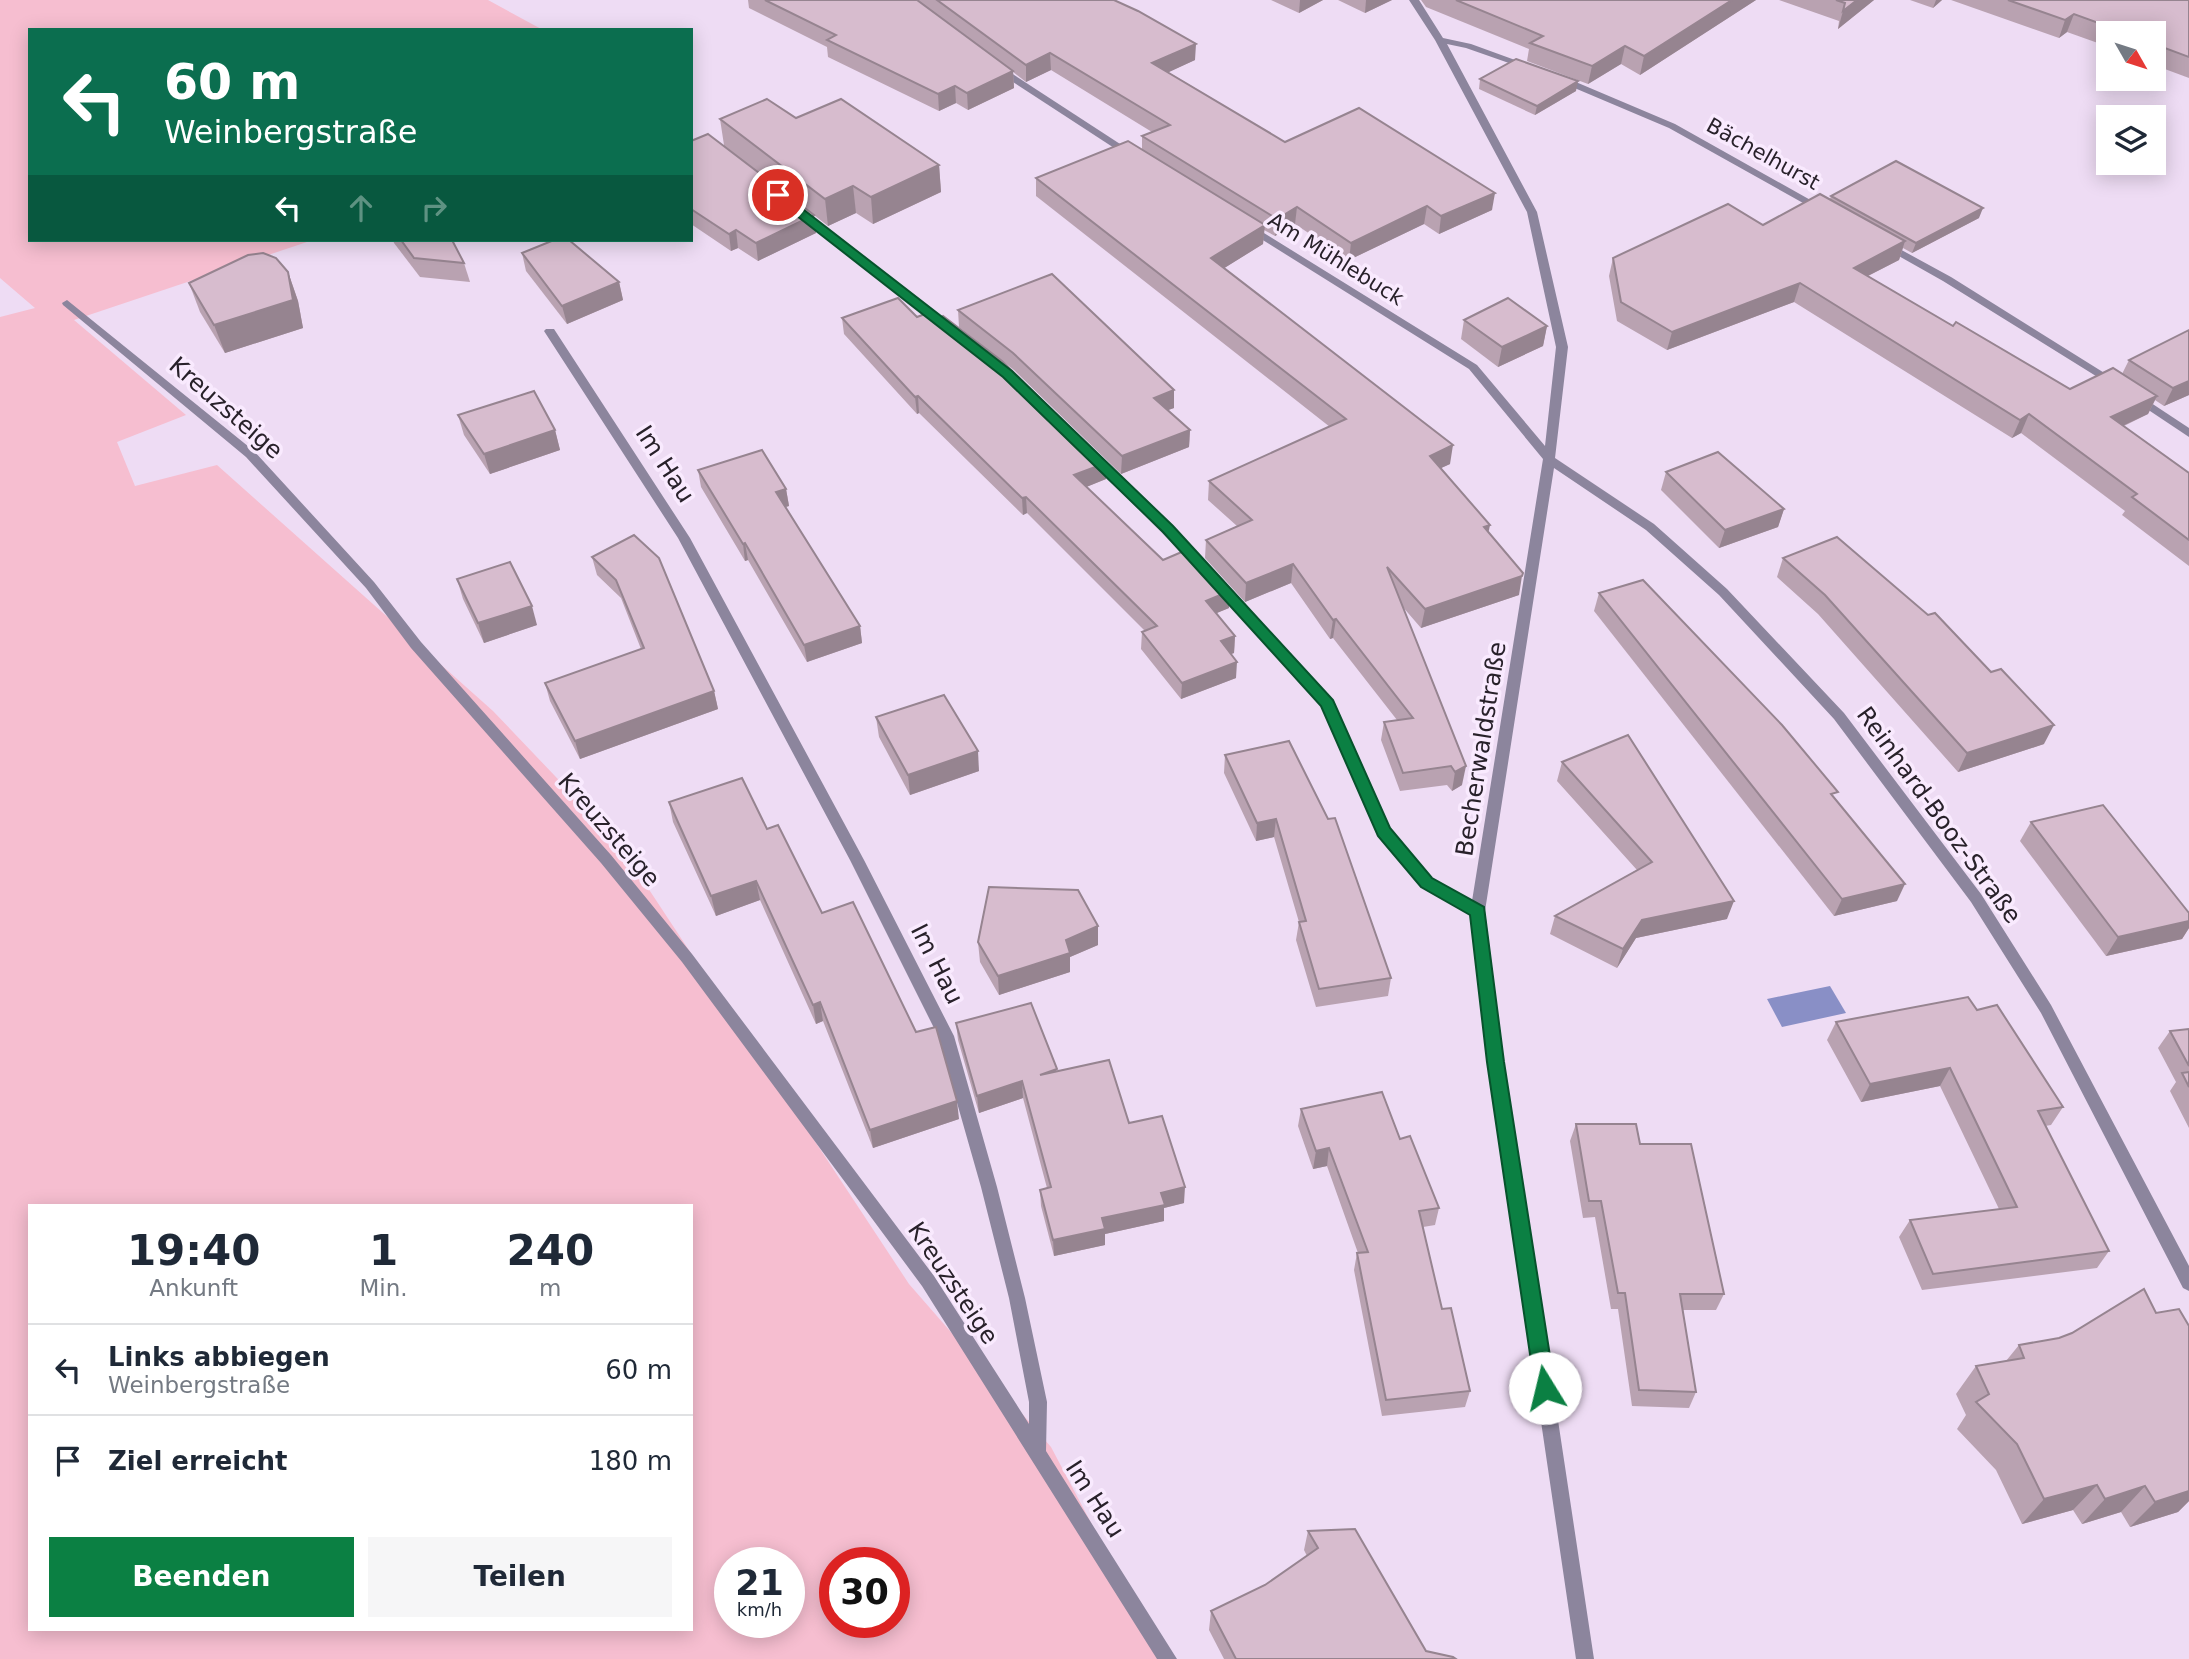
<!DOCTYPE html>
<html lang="de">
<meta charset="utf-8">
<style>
body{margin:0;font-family:"DejaVu Sans",sans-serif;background:#f6f6f7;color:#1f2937;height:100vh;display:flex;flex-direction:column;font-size:26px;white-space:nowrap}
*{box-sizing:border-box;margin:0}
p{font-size:23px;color:#747a83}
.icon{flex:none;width:38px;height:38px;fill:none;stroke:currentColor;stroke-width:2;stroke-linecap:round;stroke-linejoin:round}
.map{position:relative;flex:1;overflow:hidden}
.sheet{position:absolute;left:28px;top:1204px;width:665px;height:427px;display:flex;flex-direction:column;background:#fff;border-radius:0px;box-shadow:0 4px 18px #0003}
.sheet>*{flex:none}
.banner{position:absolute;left:28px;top:28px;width:665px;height:214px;border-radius:0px;box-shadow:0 4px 18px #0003;background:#0b6e4f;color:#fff;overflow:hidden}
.needle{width:46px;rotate:129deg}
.controls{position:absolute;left:2096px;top:21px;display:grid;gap:14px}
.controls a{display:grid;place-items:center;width:70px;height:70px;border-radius:0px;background:#fff;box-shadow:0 4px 18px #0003;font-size:35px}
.speed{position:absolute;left:714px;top:1547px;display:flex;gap:14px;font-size:35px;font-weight:700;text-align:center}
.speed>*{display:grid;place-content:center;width:91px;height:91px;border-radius:50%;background:#fff;box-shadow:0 4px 18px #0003;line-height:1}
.speed small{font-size:18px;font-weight:400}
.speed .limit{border:10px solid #d22;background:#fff;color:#111}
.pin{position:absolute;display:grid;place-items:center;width:60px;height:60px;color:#fff;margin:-30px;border:4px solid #fff;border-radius:50%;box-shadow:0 2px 7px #0007}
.me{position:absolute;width:77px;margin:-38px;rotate:351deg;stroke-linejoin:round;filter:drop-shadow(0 0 5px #0008)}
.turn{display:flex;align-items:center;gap:24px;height:147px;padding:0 21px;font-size:32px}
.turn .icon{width:91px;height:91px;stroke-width:2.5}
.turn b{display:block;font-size:49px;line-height:60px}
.lanes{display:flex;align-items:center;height:66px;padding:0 21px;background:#0003;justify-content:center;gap:35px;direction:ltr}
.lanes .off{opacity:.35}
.eta{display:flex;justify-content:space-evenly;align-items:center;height:119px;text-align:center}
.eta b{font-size:42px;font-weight:800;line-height:49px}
.cta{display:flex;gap:14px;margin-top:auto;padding:14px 21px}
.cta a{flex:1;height:80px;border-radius:0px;background:#0b8043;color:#fff;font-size:28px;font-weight:800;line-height:80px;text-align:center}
.cta a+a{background:#f6f6f7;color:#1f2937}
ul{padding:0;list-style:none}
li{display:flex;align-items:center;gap:21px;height:91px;padding:0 21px;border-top:2px solid #e0e1e3}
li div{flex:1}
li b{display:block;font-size:26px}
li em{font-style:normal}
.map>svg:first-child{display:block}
</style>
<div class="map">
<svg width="2189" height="1659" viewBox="0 0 2189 1659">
<rect width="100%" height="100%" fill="#eedcf4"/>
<!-- green -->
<path fill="#f6bed0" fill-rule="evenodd" d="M0 0H488L543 30H30V240H313L74 320 186 415 117 442 135 486 217 465 493 711 617 841 909 1284 1051 1447 1163 1659H0V317L35 308 0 278ZM30 1206H691V1629H30ZM730 1563H789V1622H730ZM835 1563H894V1622H835Z"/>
<!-- water -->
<path fill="#898fc6" d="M1830 986 1846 1013 1782 1027 1767 999Z"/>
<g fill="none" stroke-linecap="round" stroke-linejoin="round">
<!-- street -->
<g fill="#8c859d" fill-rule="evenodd">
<path d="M1409 0H1419L1443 38 1471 44 1534 67 1526 69 1466 48 1447 44 1537 212 1568 347 1555 458 1654 524 1727 589 1844 713 1981 894 2051 1005 2189 1266V1291L2183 1288 2041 1013 1971 902 1834 719 1719 595 1646 530 1554 468 1485 911 1504 1062 1594 1659H1576L1488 1062 1471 914 1422 887 1379 835 1322 706 1211 583 1213 580H1221L1333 701 1390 828 1432 879 1472 901 1543 459 1469 369 1242 227 1247 224 1251 225 1477 365 1545 446 1556 347 1527 212 1435 40Z"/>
<path d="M996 67H1002L1137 155 1128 157 996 71Z"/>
<path d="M1558 77H1564L1675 124 1830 211 1829 213H1821L1669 128 1558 81Z"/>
<path d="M802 211 947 322V326H939L798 216V212Z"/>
<path d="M1885 241 1951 277 2122 384 2116 387 2112 386 1943 281 1881 246V242Z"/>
<path d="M67 300 254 451 374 582 421 642 611 855 692 954 934 1276 1029 1424V1402L1009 1298 981 1187 938 1036 850 860 678 538 544 331 546 329H554L690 538 864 860 954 1036 997 1187 1025 1298 1047 1402 1046 1451 1177 1659H1157L922 1286 682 962 601 863 411 648 366 588 246 457 63 305 62 303Z"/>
<path d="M2136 393 2189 428V437L2132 399 2130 397Z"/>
<path d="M1095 454 1099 455 1203 560 1205 563 1203 566H1195L1091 461 1089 458Z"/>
</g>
</g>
<!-- wall -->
<g fill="#b9a2b1">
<path d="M748 0H1114L1195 60 1168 72 1285 142 1492 210 1439 234 1424 224 1349 260 1295 224 1275 236 1264 230 1263 244 1224 268 1450 464 1441 468 1488 533 1519 595 1421 628 1402 606 1462 785 1452 791 1447 785 1400 791 1381 740 1384 722 1397 720 1333 638 1330 639 1291 583 1245 602 1205 558 1206 540 1237 526 1208 500 1209 481 1330 427 1036 196V178L1142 150V136L1152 132 1051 70 1026 82 1013 72 1014 88 968 110 956 103 939 111 828 57 827 47 749 8Z"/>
<path d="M1271 0H1323L1299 13Z"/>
<path d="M1338 0H1392L1365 13Z"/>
<path d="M1421 0H1756L1640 75 1621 64 1588 84 1527 61 1529 49 1426 7Z"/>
<path d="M1779 0H1874L1838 29 1839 21Z"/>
<path d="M1910 0H1942L1933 8Z"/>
<path d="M1951 0H2189V78L2154 65V33H2109V47L2067 32 2059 38Z"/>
<path d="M1480 79 1576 91 1535 115 1479 89Z"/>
<path d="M796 118 939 165 941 192 873 224 856 213 828 226 814 215 816 233 758 261 738 248 731 251 691 224V141L724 145 720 119Z"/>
<path d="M1831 196 1979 218 1912 253 1903 248 1899 260 1868 276 1953 326 2070 389 2122 374 2129 360 2189 330V395L2164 406 2155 400 2148 414 2124 426 2189 473V566L2122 515 2125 511 2021 433 2012 438 1794 302 1667 350 1617 321 1609 276 1613 258 1763 225 1830 199Z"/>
<path d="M393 240H452L464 263 470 282 420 277 394 243Z"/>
<path d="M522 253 619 282 623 300 567 324 526 271Z"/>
<path d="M288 272 298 301 303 328 225 353 200 312 189 283Z"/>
<path d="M958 310 1174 408 1168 410 1190 430 1189 447 1121 474 1014 370 959 327Z"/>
<path d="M917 317 1106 479 1086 487 1163 560 1229 608 1216 613 1235 636 1234 653 1231 654 1236 678 1181 699 1141 649 1142 632 1145 631 1027 513 1023 515 919 413 917 414 844 334 842 318Z"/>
<path d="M1464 320 1547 326 1543 346 1498 367 1461 339Z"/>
<path d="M458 415 555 430 560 450 490 474 464 435Z"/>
<path d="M698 470 786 489 789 506 785 507 860 626 862 643 807 662 748 560 745 561 701 487Z"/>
<path d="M1666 472 1784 509 1778 527 1719 548 1661 490Z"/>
<path d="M634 535 714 691 718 709 580 759 550 701 545 683 641 649 621 598 597 575 592 557Z"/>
<path d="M1783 558 2044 744 1958 772 1818 614 1777 577Z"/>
<path d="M457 579 537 625 484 643 463 599Z"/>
<path d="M1599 593 1835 799 1897 901 1834 916 1594 611Z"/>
<path d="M876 717 979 771 910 795 879 737Z"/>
<path d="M1289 741 1391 978 1388 996 1316 1007 1296 940 1299 922 1274 837 1256 841 1224 773 1225 755Z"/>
<path d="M1562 762 1727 919 1636 938 1617 968 1550 934 1555 916 1637 870 1557 781Z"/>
<path d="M669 802 767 829 822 913 916 1032 959 1119 873 1148 823 1021 816 1024 760 900 716 916 673 822Z"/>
<path d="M2031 822 2189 913V928L2182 939 2106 956 2020 841Z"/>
<path d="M1098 926V945L1070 957V972L999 995 980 962 978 942Z"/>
<path d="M1977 1010 2063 1107 2051 1125 2045 1126 2109 1251 2097 1268 1922 1290 1899 1237 1910 1220 1999 1209 1940 1086 1861 1102 1827 1040 1836 1022Z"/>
<path d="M956 1023 1057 1071 1129 1123 1184 1203 1164 1208V1221L1105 1234V1245L1054 1256 1041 1206 1040 1190 1047 1188 1023 1098 979 1113 958 1040Z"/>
<path d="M2189 1029V1128L2170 1091 2176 1082 2158 1048 2170 1031Z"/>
<path d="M1301 1109 1400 1139 1439 1208 1435 1225 1423 1227 1442 1309 1470 1391 1465 1407 1382 1416 1354 1270 1357 1253H1358L1327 1166 1313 1169 1298 1126Z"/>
<path d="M1576 1124 1640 1144 1724 1294 1716 1310H1683L1696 1392 1689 1408 1632 1406 1618 1309H1611L1595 1217 1583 1218 1570 1141Z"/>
<path d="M2156 1313 2189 1326V1501L2178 1512 2130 1527 2121 1512 2082 1524 2073 1510 2022 1524 1996 1470 1957 1429 1966 1415 1956 1394 1976 1366 2006 1361 2019 1345 2059 1338Z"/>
<path d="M1308 1531 1426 1651 1456 1659H1224L1209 1630 1211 1611 1265 1585 1307 1556 1304 1550Z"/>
</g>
<!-- shaded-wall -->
<g fill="#968490">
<path d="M1300 0H1323L1299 13Z"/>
<path d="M1366 0H1392L1365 13Z"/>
<path d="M1732 0H1756L1640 75 1644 56Z"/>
<path d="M1857 0H1874L1838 29 1843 11Z"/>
<path d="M1936 0H1942L1933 8Z"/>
<path d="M2074 14 2067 32 2059 38 2065 20Z"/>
<path d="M1196 44 1195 60 1152 80V63Z"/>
<path d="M1625 46 1621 64 1588 84 1592 66Z"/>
<path d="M1050 53 1051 70 1026 82V65Z"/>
<path d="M1013 71 1014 88 968 110 967 93Z"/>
<path d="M1578 81 1576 91 1535 115 1537 106Z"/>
<path d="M955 86 956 103 939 111 938 94Z"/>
<path d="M939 165 941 192 873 224 871 197Z"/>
<path d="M853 186 856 213 828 226 825 199Z"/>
<path d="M1495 193 1492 210 1439 234 1441 216Z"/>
<path d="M1427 206 1424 224 1349 260 1351 243Z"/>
<path d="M1297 207 1295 224 1275 236 1277 219Z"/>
<path d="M1983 208 1979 218 1912 253 1916 243Z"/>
<path d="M814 215 816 233 758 261 756 243Z"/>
<path d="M1265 225 1263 244 1210 277 1211 258Z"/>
<path d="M736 230 738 248 731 251 729 234Z"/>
<path d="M1905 241 1899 260 1848 286 1854 268Z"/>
<path d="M288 272 298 301 303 328 225 353 214 325Z"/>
<path d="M619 282 623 300 567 324 562 306Z"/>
<path d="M1800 283 1794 302 1667 350 1672 332Z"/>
<path d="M1547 326 1543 346 1498 367 1502 347Z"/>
<path d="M2189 381V395L2164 406 2173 388Z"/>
<path d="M1174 390V408L1154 415V398Z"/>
<path d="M918 396 919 413 917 414 915 397Z"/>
<path d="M2157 396 2148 414 2103 435 2111 417Z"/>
<path d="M2029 414 2021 433 2012 438 2020 420Z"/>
<path d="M555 430 560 450 490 474 484 454Z"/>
<path d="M1190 430 1189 447 1121 474 1122 456Z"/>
<path d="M1453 445 1450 464 1428 474 1430 456Z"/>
<path d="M1106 463V479L1074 492V475Z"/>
<path d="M786 489 789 506 779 509 776 492Z"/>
<path d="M1026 497 1027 513 1023 515 1022 498Z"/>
<path d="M1784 509 1778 527 1719 548 1725 530Z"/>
<path d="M1490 525 1486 544 1484 527Z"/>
<path d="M745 543 748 560 745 561 743 544Z"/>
<path d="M1293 564 1291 583 1245 602 1246 583Z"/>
<path d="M1522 576 1519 595 1421 628 1425 609Z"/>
<path d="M1230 591 1229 608 1205 618 1206 601Z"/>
<path d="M532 606 537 625 484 643 478 623Z"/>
<path d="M1336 619 1333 638 1330 639 1333 620Z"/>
<path d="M860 626 862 643 807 662 804 645Z"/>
<path d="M1235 636 1234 653 1220 658 1221 641Z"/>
<path d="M1237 662 1236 678 1181 699 1182 683Z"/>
<path d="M714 691 718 709 580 759 575 741Z"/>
<path d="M2054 725 2044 744 1958 772 1967 753Z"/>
<path d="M978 751 979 771 910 795 908 775Z"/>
<path d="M1466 766 1462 785 1452 791 1455 772Z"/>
<path d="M1276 819 1274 837 1256 841 1257 823Z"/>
<path d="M756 881 760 900 716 916 711 896Z"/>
<path d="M1905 884 1897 901 1834 916 1842 899Z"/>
<path d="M1734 901 1727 919 1636 938 1617 968 1623 949 1642 920Z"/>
<path d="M2189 921V928L2182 939 2106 956 2118 937Z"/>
<path d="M1098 926V945L1070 957V972L999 995 998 976 1066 940Z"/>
<path d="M820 1002 823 1021 816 1024 813 1005Z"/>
<path d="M1950 1068 1940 1086 1861 1102 1870 1084Z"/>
<path d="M1022 1081 1023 1098 979 1113 977 1096Z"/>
<path d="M957 1101 959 1119 873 1148 870 1130Z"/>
<path d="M1329 1148 1327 1166 1313 1169 1316 1151Z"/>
<path d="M1185 1187 1184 1203 1164 1208V1221L1105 1234V1245L1054 1256 1053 1240 1161 1193Z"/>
<path d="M2097 1485 2073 1510 2022 1524 2044 1499Z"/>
<path d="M2145 1486 2121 1512 2082 1524 2105 1499Z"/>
<path d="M2189 1491V1501L2178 1512 2130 1527 2155 1502Z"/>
</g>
<!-- building -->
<g fill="#d7bcce" stroke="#968490" stroke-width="2">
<path d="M765 0H917L1013 71 967 93 955 86 938 94 827 40 836 35Z"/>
<path d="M937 0H1114L1138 11 1196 44 1152 63 1285 142 1359 108 1495 193 1441 216 1427 206 1351 243 1297 207 1277 219 1142 136 1170 125 1050 53 1026 65Z"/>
<path d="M1456 0H1732L1644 56 1625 46 1592 66 1530 43 1543 36Z"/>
<path d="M1836 0H1857L1843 11 1845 3Z"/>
<path d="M2008 0H2189V57L2154 44V33H2126L2074 14 2065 20Z"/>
<path d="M1516 59 1578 81 1537 106 1480 79Z"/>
<path d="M767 99 796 118 841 99 939 165 871 197 853 186 825 199 720 119Z"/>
<path d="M708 134 814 215 756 243 736 230 729 234 691 209V141Z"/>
<path d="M1128 141 1265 225 1211 258 1453 445 1430 456 1490 525 1484 527 1523 573 1522 576 1425 609 1387 567 1466 766 1455 772 1451 766 1403 773 1384 722 1413 718 1336 619 1333 620 1293 564 1246 583 1206 540 1252 520 1209 481 1346 419 1036 178Z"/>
<path d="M1896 161 1983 208 1916 243 1831 196Z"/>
<path d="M1820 194 1905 241 1854 268 1953 326 1956 322 2070 389 2113 368 2157 396 2111 417 2189 473V540L2132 497 2137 494 2029 414 2020 420 1800 283 1672 332 1621 302 1613 258 1728 204 1763 225Z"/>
<path d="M401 240H452L464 263 414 258Z"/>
<path d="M554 240H569L619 282 562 306 522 253Z"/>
<path d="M263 253 276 258 288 272 293 300 214 325 189 283 248 255Z"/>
<path d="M1052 274 1174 390 1154 398 1190 430 1122 456 1013 353 958 310Z"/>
<path d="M898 298 917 317 933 311 940 318 943 316 1002 361 1106 463 1074 475 1163 560 1191 548 1230 591 1206 601 1235 636 1221 641 1237 662 1182 683 1142 632 1157 626 1026 497 1022 498 918 396 915 397 842 318Z"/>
<path d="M1508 298 1547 326 1502 347 1464 320Z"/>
<path d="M2189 330V381L2173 388 2129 360Z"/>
<path d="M534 391 555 430 484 454 458 415Z"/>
<path d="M762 450 786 489 776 492 860 626 804 645 745 543 743 544 698 470Z"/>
<path d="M1718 452 1784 509 1725 530 1666 472Z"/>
<path d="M634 535 659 558 714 691 575 741 545 683 644 648 616 580 592 557Z"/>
<path d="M1837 537 1928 615 1935 613 1991 672 2001 669 2054 725 1967 753 1825 595 1783 558Z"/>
<path d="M510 562 532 606 478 623 457 579Z"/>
<path d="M1643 580 1782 725 1838 792 1831 794 1905 884 1842 899 1599 593Z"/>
<path d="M944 695 978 751 908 775 876 717Z"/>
<path d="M1628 735 1734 901 1642 920 1623 949 1555 916 1652 862 1562 762Z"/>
<path d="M1289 741 1328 819 1335 818 1391 978 1319 989 1299 922 1306 921 1276 819 1257 823 1225 755Z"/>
<path d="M742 778 767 829 778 825 822 913 853 902 916 1032 936 1027 957 1101 870 1130 820 1002 813 1005 756 881 711 896 669 802Z"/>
<path d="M2103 805 2189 913V921L2118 937 2031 822Z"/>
<path d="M989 887 1078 890 1098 926 1066 940 1070 953 998 976 978 942Z"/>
<path d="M1968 997 1977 1010 1997 1005 2063 1107 2038 1111 2109 1251 1933 1274 1910 1220 2017 1207 1950 1068 1870 1084 1836 1022Z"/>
<path d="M1031 1003 1057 1069 1040 1075 1109 1060 1129 1123 1162 1116 1185 1187 1161 1193 1165 1205 1102 1218 1105 1229 1053 1240 1040 1190 1051 1187 1022 1081 977 1096 956 1023Z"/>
<path d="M2189 1029V1066L2170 1031Z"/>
<path d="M2189 1072V1087L2182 1073Z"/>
<path d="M1382 1092 1400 1139 1410 1136 1439 1208 1419 1211 1442 1309 1451 1308 1470 1391 1386 1400 1357 1253 1368 1252 1329 1148 1316 1151 1301 1109Z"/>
<path d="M1576 1124H1636L1640 1144H1691L1724 1294H1680L1696 1392 1639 1390 1625 1293H1618L1601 1201H1589Z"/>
<path d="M2144 1289 2156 1313 2179 1309 2189 1326V1491L2155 1502 2145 1486 2105 1499 2097 1485 2044 1499 2017 1444 1976 1402 1989 1394 1976 1366 2024 1358 2019 1345 2059 1338 2072 1333Z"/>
<path d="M1355 1529 1426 1651 1453 1657 1456 1659H1236L1211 1611 1265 1585 1318 1548 1308 1531Z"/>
</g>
<!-- route -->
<path fill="#0b8043" stroke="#07532c" stroke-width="2" d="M774 193H782L1012 371 1173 526 1333 700 1390 828 1432 878 1484 907 1504 1062 1555 1388 1552 1394 1545 1397 1538 1394 1535 1388 1487 1062 1470 915 1421 887 1378 836 1321 706 1163 532 1003 377 774 198Z"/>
<g text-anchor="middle" stroke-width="7" stroke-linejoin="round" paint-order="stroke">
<!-- far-street labels -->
<g font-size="21" fill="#28212a" stroke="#f9eafe">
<text transform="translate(1763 154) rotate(29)" y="7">Bächelhurst</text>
<text transform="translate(1336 259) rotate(32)" y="7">Am Mühlebuck</text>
</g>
<!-- street labels -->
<g font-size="24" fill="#28212a" stroke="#f9eafe">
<text transform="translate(226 408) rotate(41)" y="8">Kreuzsteige</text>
<text transform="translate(665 464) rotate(57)" y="8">Im Hau</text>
<text transform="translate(1481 749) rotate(-81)" y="8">Becherwaldstraße</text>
<text transform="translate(1939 815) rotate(54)" y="8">Reinhard-Booz-Straße</text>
<text transform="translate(609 830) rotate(49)" y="8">Kreuzsteige</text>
<text transform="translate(937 964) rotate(63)" y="8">Im Hau</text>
<text transform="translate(953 1283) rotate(56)" y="8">Kreuzsteige</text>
<text transform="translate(1095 1499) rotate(57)" y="8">Im Hau</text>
</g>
</g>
</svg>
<div class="controls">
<a><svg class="needle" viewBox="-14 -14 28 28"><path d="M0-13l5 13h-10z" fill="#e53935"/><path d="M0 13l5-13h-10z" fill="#747a83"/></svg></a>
<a><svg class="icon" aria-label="layers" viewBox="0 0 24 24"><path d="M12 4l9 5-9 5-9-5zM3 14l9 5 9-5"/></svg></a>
</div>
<div class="speed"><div>21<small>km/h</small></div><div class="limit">30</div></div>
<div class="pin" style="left:778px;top:195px;background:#d93025"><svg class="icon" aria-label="arrive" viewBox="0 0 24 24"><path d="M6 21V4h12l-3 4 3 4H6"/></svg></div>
<svg class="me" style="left:1545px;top:1388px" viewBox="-20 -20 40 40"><circle r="19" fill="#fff"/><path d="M0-13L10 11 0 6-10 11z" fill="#0b8043"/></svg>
<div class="banner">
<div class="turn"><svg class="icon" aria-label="left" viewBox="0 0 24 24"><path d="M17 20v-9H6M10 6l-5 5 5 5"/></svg><div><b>60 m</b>Weinbergstraße</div></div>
<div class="lanes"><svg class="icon" aria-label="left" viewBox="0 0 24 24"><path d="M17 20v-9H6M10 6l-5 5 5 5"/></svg><svg class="icon off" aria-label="ahead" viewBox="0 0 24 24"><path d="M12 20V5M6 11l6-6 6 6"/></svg><svg class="icon off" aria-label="right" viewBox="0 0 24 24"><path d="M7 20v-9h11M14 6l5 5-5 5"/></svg></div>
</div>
<section class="sheet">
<div class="eta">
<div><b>19:40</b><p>Ankunft</p></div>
<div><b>1</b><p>Min.</p></div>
<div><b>240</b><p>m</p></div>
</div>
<ul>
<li><svg class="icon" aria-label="left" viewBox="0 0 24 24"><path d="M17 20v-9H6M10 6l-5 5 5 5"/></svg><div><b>Links abbiegen</b><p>Weinbergstraße</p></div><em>60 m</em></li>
<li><svg class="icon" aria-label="arrive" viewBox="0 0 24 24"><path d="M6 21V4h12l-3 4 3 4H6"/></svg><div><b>Ziel erreicht</b></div><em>180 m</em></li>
</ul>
<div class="cta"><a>Beenden</a><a>Teilen</a></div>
</section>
</div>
